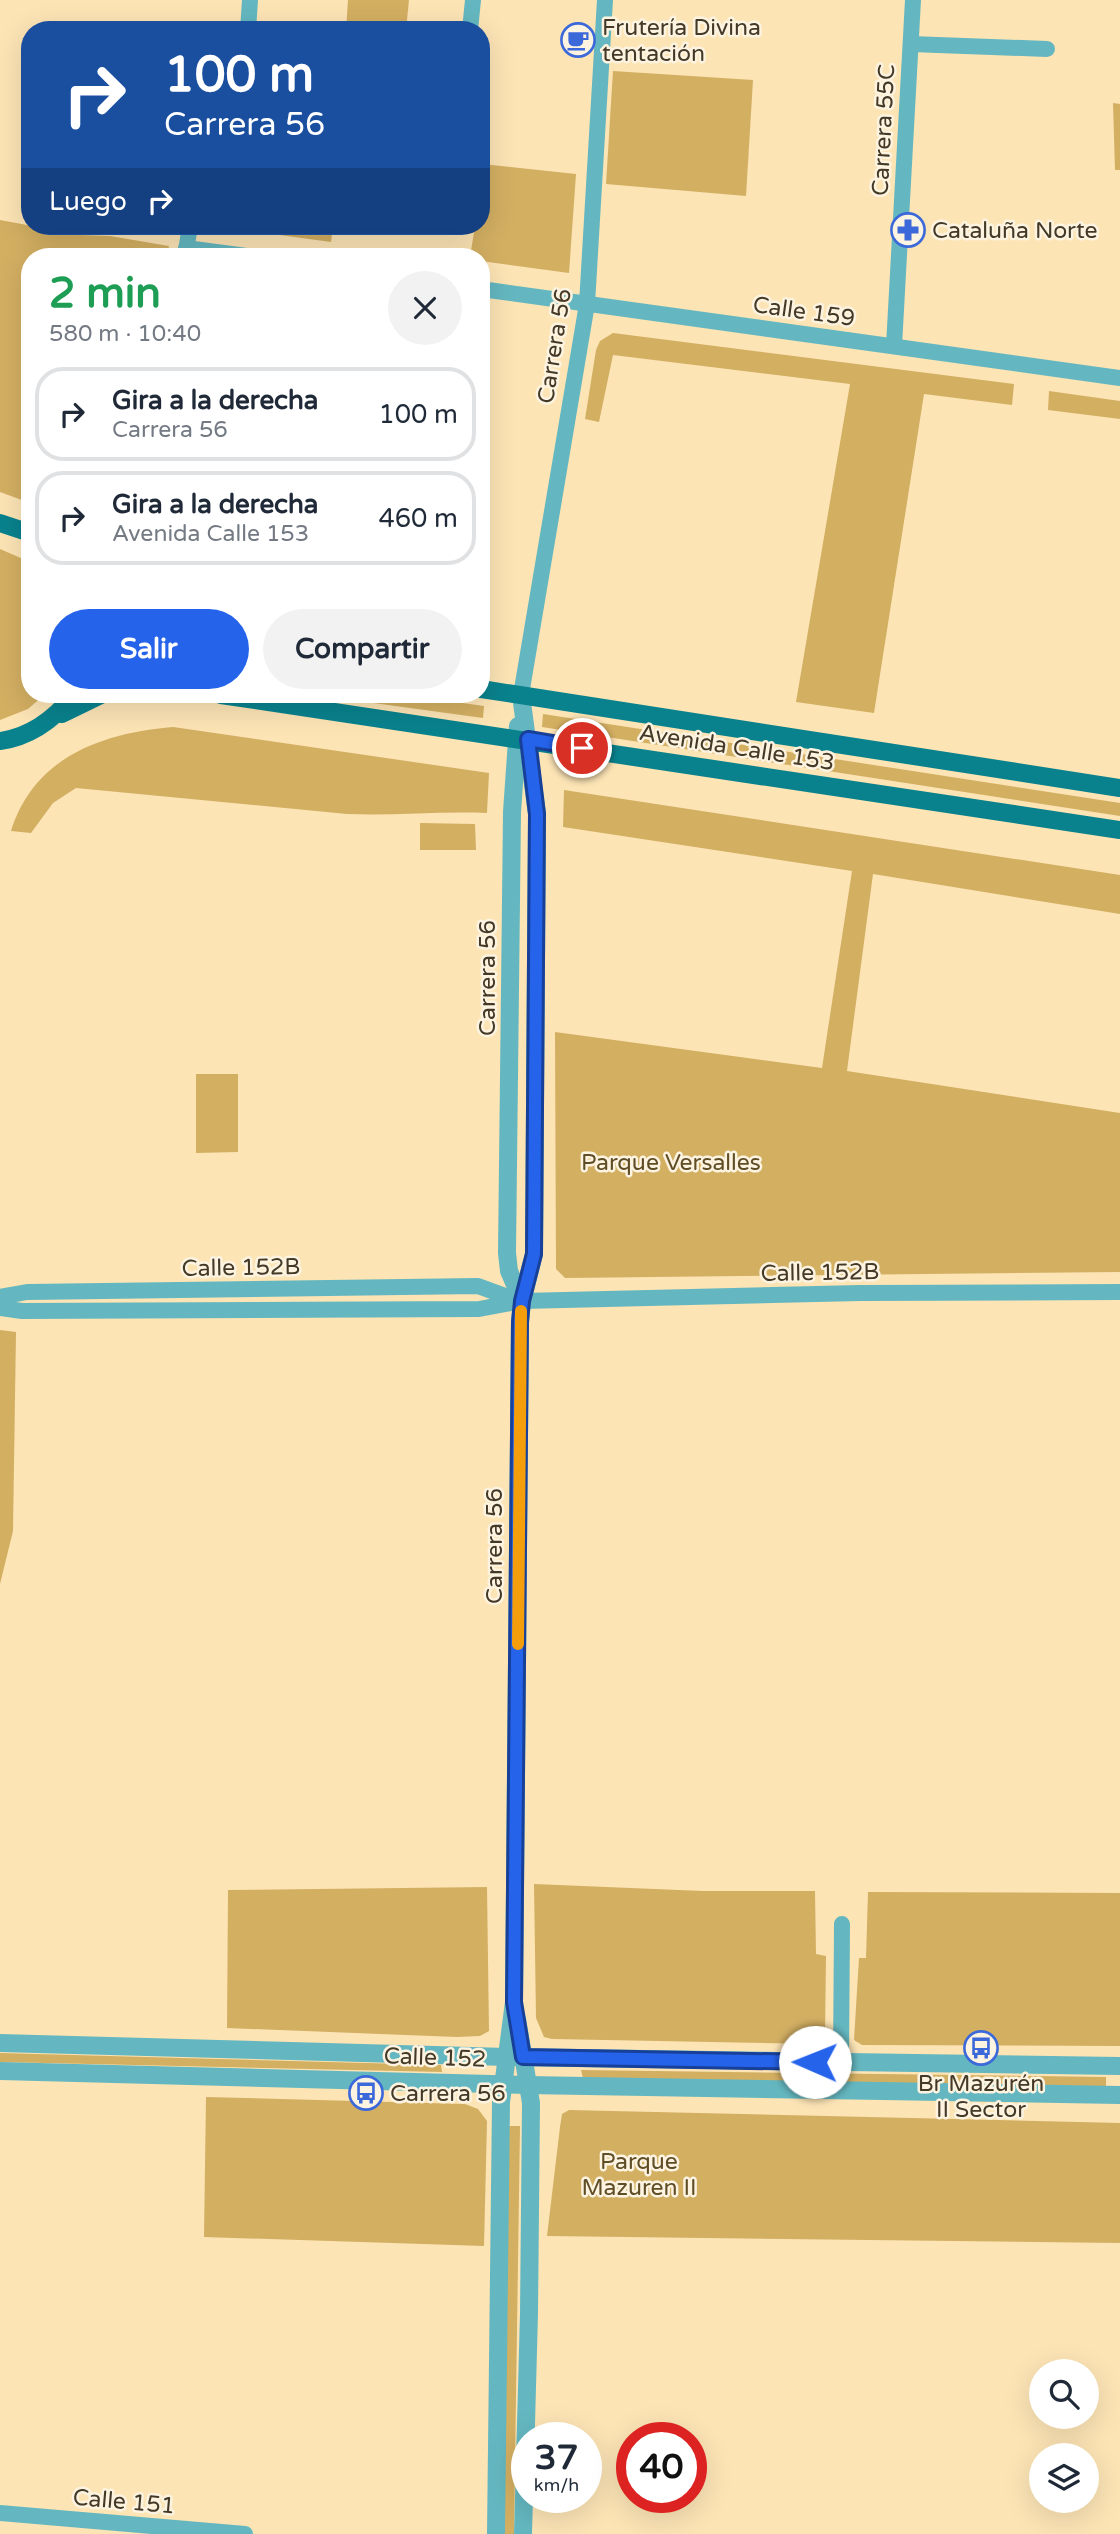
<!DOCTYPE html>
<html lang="es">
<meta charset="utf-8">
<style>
body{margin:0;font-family:"Varela Round",sans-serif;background:#f2f2f3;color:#1f2937;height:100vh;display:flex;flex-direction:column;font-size:26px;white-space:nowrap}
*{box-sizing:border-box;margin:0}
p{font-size:23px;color:#747a83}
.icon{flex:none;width:38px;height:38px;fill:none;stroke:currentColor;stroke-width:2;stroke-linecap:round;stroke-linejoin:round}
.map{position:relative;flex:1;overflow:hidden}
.panel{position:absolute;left:21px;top:248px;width:469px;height:455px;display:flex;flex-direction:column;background:#fff;border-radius:28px;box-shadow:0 7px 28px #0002}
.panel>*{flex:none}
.banner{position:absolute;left:21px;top:21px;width:469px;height:214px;border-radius:28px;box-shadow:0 7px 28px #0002;background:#1a4fa0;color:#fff;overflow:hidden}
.buttons{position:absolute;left:1029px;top:2359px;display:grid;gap:14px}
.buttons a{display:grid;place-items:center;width:70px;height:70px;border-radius:50%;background:#fff;box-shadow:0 7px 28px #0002;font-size:35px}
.speed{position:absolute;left:511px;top:2422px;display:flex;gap:14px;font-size:35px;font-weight:700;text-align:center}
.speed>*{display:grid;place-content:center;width:91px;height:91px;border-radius:50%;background:#fff;box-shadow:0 7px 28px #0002;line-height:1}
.speed small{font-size:18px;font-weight:400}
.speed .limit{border:10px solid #d22;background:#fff;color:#111}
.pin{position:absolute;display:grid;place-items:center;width:60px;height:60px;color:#fff;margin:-30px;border:4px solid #fff;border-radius:50%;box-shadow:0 2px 7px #0007}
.me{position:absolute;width:77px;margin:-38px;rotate:271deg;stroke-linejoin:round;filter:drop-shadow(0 0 5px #0008)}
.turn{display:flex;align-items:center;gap:24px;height:147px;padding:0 28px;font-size:32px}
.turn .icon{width:91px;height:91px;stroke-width:2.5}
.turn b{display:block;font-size:49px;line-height:60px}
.then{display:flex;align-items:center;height:66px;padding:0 28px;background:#0003;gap:14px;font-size:26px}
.round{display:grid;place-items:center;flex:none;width:74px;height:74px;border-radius:37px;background:#f2f2f3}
.headline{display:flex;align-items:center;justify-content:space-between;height:119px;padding:0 28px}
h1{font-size:42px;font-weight:700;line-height:52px;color:#1e9e55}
.button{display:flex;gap:14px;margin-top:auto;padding:14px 28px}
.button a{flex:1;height:80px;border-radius:42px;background:#2563eb;color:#fff;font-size:28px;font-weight:700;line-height:80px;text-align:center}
.button a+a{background:#f2f2f3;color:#1f2937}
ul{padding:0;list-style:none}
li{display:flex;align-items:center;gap:21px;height:94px;margin:0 14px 10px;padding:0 14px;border:4px solid #e0e1e3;border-radius:28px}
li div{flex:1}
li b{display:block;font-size:26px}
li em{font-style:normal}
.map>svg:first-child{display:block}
</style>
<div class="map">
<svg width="1120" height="2534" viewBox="0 0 1120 2534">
<rect width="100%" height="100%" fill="#fce4b5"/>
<!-- green -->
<g fill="#d3af62">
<path d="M348 0H409L406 30H346Z"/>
<path d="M613 71 753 80 746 196 606 184Z"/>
<path d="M1113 103 1120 104V170H1115Z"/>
<path d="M483 164 576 174 569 273 481 261V257H470L475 226H481Z"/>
<path d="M0 220 81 235 110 236 169 246 167 257H30V503L0 492Z"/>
<path d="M214 226H333L331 242Z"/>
<path d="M613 333 1014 384 1012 405 924 394 874 713 796 702 850 384 613 355 599 422 585 419 596 350 600 341Z"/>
<path d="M1049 391 1120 401V419L1048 410Z"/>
<path d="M0 549 30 562V695H44L28 709 0 720Z"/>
<path d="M315 695H406L484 706 483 718Z"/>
<path d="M543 714 1120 803V816L542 727Z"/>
<path d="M173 727 489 773 487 813C440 811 393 816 347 814L76 788 53 803 31 833 11 831C34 757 102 733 173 727Z"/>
<path d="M564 790 1120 875V914L873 874 847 1071 1120 1113V1272L565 1278 556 1269 555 1032 822 1068 852 871 563 827Z"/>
<path d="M420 823 475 824 476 850H420Z"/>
<path d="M196 1074H238V1152L196 1153Z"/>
<path d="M0 1330 16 1332 13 1531 0 1584Z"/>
<path d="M534 1884 703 1891H815L816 1954 826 1956 825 2036 820 2044 552 2039 544 2037 536 2018Z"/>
<path d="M487 1887 489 2031 480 2036 457 2037 227 2028 228 1890Z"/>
<path d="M868 1892 1120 1893V2046L862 2045 854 2040 859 1958H866Z"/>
<path d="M0 2053 441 2065 442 2072 0 2062Z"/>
<path d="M581 2070 1106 2077V2087L583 2078Z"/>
<path d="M206 2097 465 2104 478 2109 487 2121 484 2246 204 2237Z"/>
<path d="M569 2110 1120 2123V2243L547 2236 560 2127 562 2114Z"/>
<path d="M509 2126H520L514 2534H504Z"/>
</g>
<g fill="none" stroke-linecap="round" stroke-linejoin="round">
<!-- minor -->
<g stroke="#64b7c0" stroke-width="16">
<path d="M248 30 250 0"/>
<path d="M470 30 473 0"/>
<path d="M911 44 1047 49"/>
<path d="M186 248 254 257"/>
<path d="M185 257 190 226"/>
<path d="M481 289 1120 378"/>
<path d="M894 346 913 0"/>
<path d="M521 695 587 304 605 0"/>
<path d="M0 1297 27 1292 478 1286 519 1301"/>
<path d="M0 1308 22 1311 479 1309 522 1301 860 1293 1120 1292"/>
<path d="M841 2062 842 1924"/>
<path d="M0 2513 245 2534"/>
</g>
<!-- tertiary -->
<g stroke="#64b7c0" stroke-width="18">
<path d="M518 726 512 812 507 1253 509 1271 522 1301"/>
<path d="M517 2019 531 2103 529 2314 523 2534"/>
<path d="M0 2043 507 2057 1120 2066"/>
<path d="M0 2071 527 2085 1120 2095"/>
<path d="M496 2534 501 2102 514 2002 520 1322 522 1301 534 1254 537 814 521 695"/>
</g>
<!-- primary -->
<g stroke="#09828d" stroke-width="18">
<path d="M0 523 30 533"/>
<path d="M481 689 1120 788"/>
<path d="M221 695 1120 830"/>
<path d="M62 714 101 695"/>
<path d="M0 741C31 737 55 718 74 695"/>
</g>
</g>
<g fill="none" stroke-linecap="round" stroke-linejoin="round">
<!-- route casing -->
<g stroke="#184099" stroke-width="18">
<path id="route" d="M582 748 528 739 537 814 534 1254 522 1301 520 1322 514 2002 523 2057 815 2062"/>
</g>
<!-- route -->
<use href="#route" stroke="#2563eb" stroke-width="12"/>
<!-- slow -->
<path stroke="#f59e0b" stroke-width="12" d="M518 1644 521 1311"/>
</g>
<!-- icons -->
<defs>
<g id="cafe-ring" transform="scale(1.75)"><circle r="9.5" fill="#fdf3e1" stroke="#3c69da" stroke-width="1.5"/><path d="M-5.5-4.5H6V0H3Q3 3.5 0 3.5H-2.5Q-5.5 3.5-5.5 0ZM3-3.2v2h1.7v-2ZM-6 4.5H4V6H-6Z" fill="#3c69da"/></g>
<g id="pharmacy-ring" transform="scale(1.75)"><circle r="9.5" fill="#fdf3e1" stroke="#3c69da" stroke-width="1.5"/><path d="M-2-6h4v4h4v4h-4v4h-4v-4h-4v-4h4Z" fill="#3c69da"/></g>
<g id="bus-ring" transform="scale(1.75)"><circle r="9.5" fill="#fdf3e1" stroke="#3c69da" stroke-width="1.5"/><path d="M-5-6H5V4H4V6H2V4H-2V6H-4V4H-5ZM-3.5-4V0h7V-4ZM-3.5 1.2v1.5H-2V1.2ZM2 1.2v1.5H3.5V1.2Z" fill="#3c69da"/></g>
</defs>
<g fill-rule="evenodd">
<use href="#cafe-ring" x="578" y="40"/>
<use href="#pharmacy-ring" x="908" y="230"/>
<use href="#bus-ring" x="981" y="2048"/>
<use href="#bus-ring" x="366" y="2093"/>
</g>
<g text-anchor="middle" stroke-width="5" stroke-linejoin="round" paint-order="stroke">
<!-- poi labels -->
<g font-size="23" fill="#433926" stroke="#fdf3e1" text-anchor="start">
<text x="602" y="35">Frutería Divina<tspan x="602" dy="26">tentación</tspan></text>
<text x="932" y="238">Cataluña Norte</text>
<text x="981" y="2091" text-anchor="middle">Br Mazurén<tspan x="981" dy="26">II Sector</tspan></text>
<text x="390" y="2101">Carrera 56</text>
</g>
<!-- street labels -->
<g font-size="23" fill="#433926" stroke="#fdf3e1">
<text transform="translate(883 130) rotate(-87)" y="8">Carrera 55C</text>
<text transform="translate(804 311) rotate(8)" y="8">Calle 159</text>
<text transform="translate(554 346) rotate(-81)" y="8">Carrera 56</text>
<text transform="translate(737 747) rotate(9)" y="8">Avenida Calle 153</text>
<text transform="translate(487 978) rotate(-90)" y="8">Carrera 56</text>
<text transform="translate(241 1267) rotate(-1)" y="8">Calle 152B</text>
<text transform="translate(820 1272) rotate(-1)" y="8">Calle 152B</text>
<text transform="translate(494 1546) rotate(-90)" y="8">Carrera 56</text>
<text transform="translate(435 2057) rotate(2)" y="8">Calle 152</text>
<text transform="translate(124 2501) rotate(5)" y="8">Calle 151</text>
</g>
<!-- park labels -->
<g font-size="23" fill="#5f4d26" stroke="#fdf3e1">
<text x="671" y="1170">Parque Versalles</text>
<text x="639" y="2169">Parque<tspan x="639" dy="26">Mazuren II</tspan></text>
</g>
</g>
</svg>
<div class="buttons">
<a><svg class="icon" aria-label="search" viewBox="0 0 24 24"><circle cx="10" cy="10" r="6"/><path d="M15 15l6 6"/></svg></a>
<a><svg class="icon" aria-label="layers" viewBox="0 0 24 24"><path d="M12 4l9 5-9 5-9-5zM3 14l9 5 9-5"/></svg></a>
</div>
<div class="speed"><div>37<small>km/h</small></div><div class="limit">40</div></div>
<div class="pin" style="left:582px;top:748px;background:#d93025"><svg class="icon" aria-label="arrive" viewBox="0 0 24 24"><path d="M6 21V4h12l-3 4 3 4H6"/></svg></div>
<svg class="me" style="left:815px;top:2062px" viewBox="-20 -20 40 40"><circle r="19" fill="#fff"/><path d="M0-13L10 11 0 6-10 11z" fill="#2563eb"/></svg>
<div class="banner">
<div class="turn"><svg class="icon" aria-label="right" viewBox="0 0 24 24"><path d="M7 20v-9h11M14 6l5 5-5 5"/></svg><div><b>100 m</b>Carrera 56</div></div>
<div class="then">Luego<svg class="icon" aria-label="right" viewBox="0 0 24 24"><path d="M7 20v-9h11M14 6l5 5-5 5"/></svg></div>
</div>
<section class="panel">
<div class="headline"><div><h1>2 min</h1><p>580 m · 10:40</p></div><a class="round"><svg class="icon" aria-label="close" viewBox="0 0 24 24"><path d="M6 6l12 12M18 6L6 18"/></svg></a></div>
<ul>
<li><svg class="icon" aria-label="right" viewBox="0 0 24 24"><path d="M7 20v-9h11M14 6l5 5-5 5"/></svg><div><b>Gira a la derecha</b><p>Carrera 56</p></div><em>100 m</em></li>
<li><svg class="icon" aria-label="right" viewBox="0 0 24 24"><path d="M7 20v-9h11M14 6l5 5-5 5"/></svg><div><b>Gira a la derecha</b><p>Avenida Calle 153</p></div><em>460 m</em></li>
</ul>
<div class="button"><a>Salir</a><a>Compartir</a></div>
</section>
</div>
